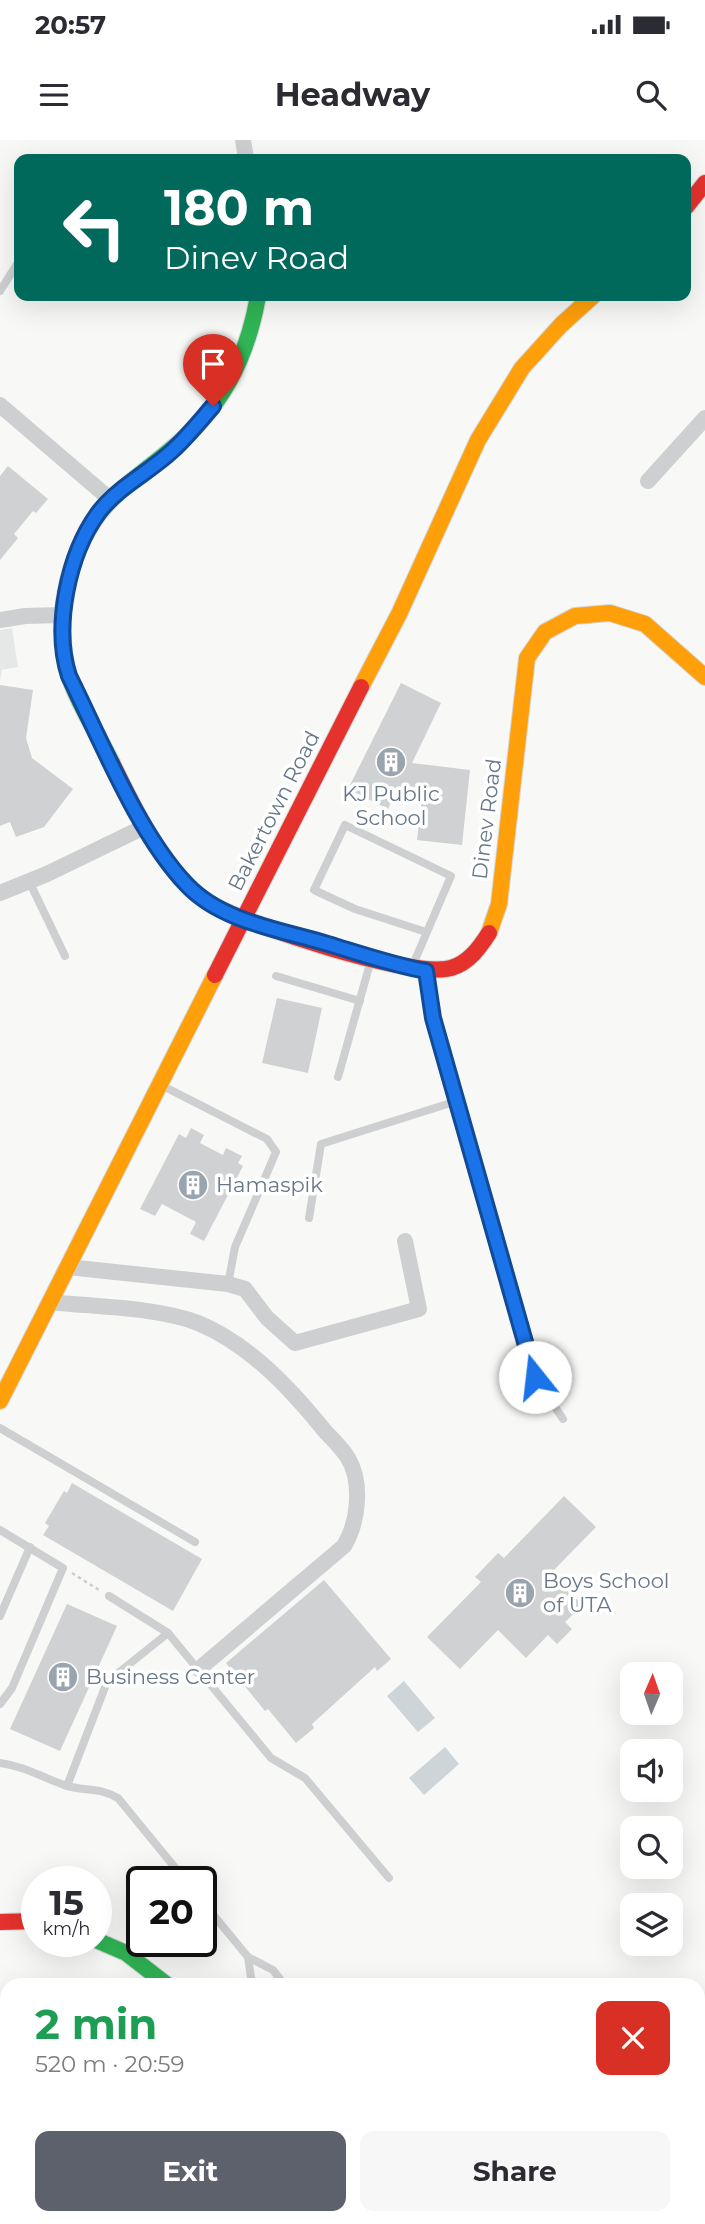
<!DOCTYPE html>
<meta charset="utf-8">
<style>
body{margin:0;font-family:Montserrat,sans-serif;background:#f7f7f7;color:#2b2b33;height:100vh;display:flex;flex-direction:column;font-size:26px;white-space:nowrap}
*{box-sizing:border-box;margin:0}
p{font-size:23px;color:#7c7c81}
.icon{flex:none;width:38px;height:38px;fill:none;stroke:currentColor;stroke-width:2;stroke-linecap:round;stroke-linejoin:round}
.map{position:relative;flex:1;overflow:hidden}
.panel{position:absolute;left:0px;top:1838px;width:705px;height:247px;display:flex;flex-direction:column;background:#fff;border-radius:21px 21px 0 0;box-shadow:0 7px 28px #0002}
.panel>*{flex:none}
.guide{position:absolute;left:14px;top:14px;width:677px;height:147px;border-radius:14px;box-shadow:0 7px 28px #0002;background:#00695c;color:#fff;overflow:hidden}
.needle{width:46px;rotate:2deg}
.tools{position:absolute;left:620px;top:1522px;display:grid;gap:14px}
.tools a{display:grid;place-items:center;width:63px;height:63px;border-radius:14px;background:#fff;box-shadow:0 7px 28px #0002;font-size:35px}
.speed{position:absolute;left:21px;top:1726px;display:flex;gap:14px;font-size:35px;font-weight:700;text-align:center}
.speed>*{display:grid;place-content:center;width:91px;height:91px;border-radius:50%;background:#fff;box-shadow:0 7px 28px #0002;line-height:1}
.speed small{font-size:18px;font-weight:400}
.speed .limit{border:4px solid #111;border-radius:10px;background:#fff;color:#111}
.pin{position:absolute;display:grid;place-items:center;width:60px;height:60px;color:#fff;margin:-72px -30px;border-radius:50% 50% 50% 0;rotate:-45deg;box-shadow:0 0 7px #0007}
.pin .icon{rotate:45deg}
.me{position:absolute;width:77px;margin:-38px;rotate:344deg;stroke-linejoin:round;filter:drop-shadow(0 0 5px #0008)}
.turn{display:flex;align-items:center;gap:24px;height:147px;padding:0 35px;font-size:32px}
.turn .icon{width:91px;height:91px;stroke-width:2.5}
.turn b{display:block;font-size:49px;line-height:60px}
.round{display:grid;place-items:center;flex:none;width:74px;height:74px;border-radius:14px;background:#f7f7f7}
.headline{display:flex;align-items:center;justify-content:space-between;height:119px;padding:0 35px}
h1{font-size:42px;font-weight:700;line-height:52px;color:#1e9e55}
.cta{display:flex;gap:14px;margin-top:auto;padding:14px 35px}
.cta a{flex:1;height:80px;border-radius:14px;background:#5d616b;color:#fff;font-size:28px;font-weight:700;line-height:80px;text-align:center}
.cta a+a{background:#f7f7f7;color:#2b2b33}
.status{display:flex;justify-content:space-between;align-items:center;height:49px;padding:0 35px;background:#fff;direction:ltr}
.status svg{height:19px;fill:currentColor}
header{display:flex;justify-content:space-between;align-items:center;height:91px;padding:0 35px;background:#fff;font-size:32px;font-weight:700}
.map>svg:first-child{display:block}
</style>
<div class="status"><b>20:57</b><svg viewBox="0 0 49 12"><path d="M0 12V9h3v3zM5 12V6h3v6zM10 12V3h3v9zM15 12V0h3v12zM26 1h20v11H26zM47 4h2v5h-2z"/></svg></div>
<header><svg class="icon" aria-label="menu" viewBox="0 0 24 24"><path d="M4 6h16M4 12h16M4 18h16"/></svg>Headway<svg class="icon" aria-label="search" viewBox="0 0 24 24"><circle cx="10" cy="10" r="6"/><path d="M15 15l6 6"/></svg></header>
<div class="map">
<svg width="705" height="2084" viewBox="0 0 705 2084">
<rect width="100%" height="100%" fill="#f8f8f7"/>
<!-- built -->
<path fill="#e6e8e8" d="M12 488 18 527 2 530 0 541V490Z"/>
<!-- water -->
<g fill="#ced5d9">
<path d="M404 1541 435 1578 418 1592 387 1556Z"/>
<path d="M445 1607 459 1624 424 1655 409 1638Z"/>
</g>
<!-- building -->
<g fill="#d0d1d2">
<path d="M8 326 48 359 36 373 33 371 14 394 18 398 0 420V336Z"/>
<path d="M401 543 441 563 412 623 470 630 462 705 417 700 422 657 399 646 388 669 348 649Z"/>
<path d="M0 545 33 550 26 598 32 618 73 649 44 687 16 697 10 682 0 686Z"/>
<path d="M277 858 322 868 308 933 262 923Z"/>
<path d="M191 988 204 995 200 1003 223 1015 226 1008 242 1016 238 1023 243 1026 204 1101 190 1094 196 1082 162 1064 155 1076 140 1069 179 994 186 998Z"/>
<path d="M72 1343 202 1419 173 1471 43 1395 49 1386 45 1383 64 1351 67 1353Z"/>
<path d="M564 1356 596 1387 550 1434 583 1465 565 1482 572 1489 557 1504 548 1495 526 1518 498 1490 460 1529 427 1497 481 1442 475 1437 498 1413 504 1418Z"/>
<path d="M324 1440 391 1519 377 1531 375 1527 312 1584 314 1588 296 1603 268 1569 265 1571 226 1523Z"/>
<path d="M67 1464 117 1486 60 1611 10 1589Z"/>
</g>
<g fill="none" stroke-linecap="round" stroke-linejoin="round">
<!-- fast casing -->
<g stroke="#d5d6d7" stroke-width="18">
<g id="fast">
<path d="M112 623C99 596 76 561 68 532 53 475 69 400 113 358 141 330 175 311 201 281 233 245 250 203 258 156"/>
<path d="M96 1800 126 1813 166 1844"/>
</g>
</g>
<!-- slow casing -->
<g stroke="#d5d6d7" stroke-width="18">
<g id="slow">
<path d="M361 547 399 474 478 300 522 228 561 185 593 156"/>
<path d="M489 793 499 764 527 518 545 492 575 476 610 473 645 484 705 537"/>
<path d="M0 1261 215 835"/>
<path d="M417 2077 425 2084"/>
</g>
</g>
<!-- jam casing -->
<g stroke="#d5d6d7" stroke-width="18">
<g id="jam">
<path d="M686 67 705 43"/>
<path d="M112 623C133 666 154 711 187 745 194 752 204 760 212 765 253 786 410 839 451 828 469 823 480 807 489 793"/>
<path d="M215 835 361 547"/>
<path d="M0 1782 37 1781"/>
</g>
</g>
<!-- path -->
<path stroke="#cccdcd" stroke-width="2.5" stroke-dasharray="3.5 3.5" stroke-linecap="butt" d="M72 1433 99 1450"/>
<!-- lane -->
<g stroke="#cecfd0" stroke-width="8">
<path d="M0 151 19 121"/>
<path d="M29 741 65 816"/>
<path d="M412 827 451 736 345 685 314 750 355 769 426 792"/>
<path d="M426 834 433 878 535 1237 563 1279"/>
<path d="M276 836 360 861"/>
<path d="M338 937 371 820"/>
<path d="M161 945 267 999 276 1012 235 1107 228 1144"/>
<path d="M309 1078 321 1004 457 961"/>
<path d="M0 1288 195 1402"/>
<path d="M0 1390 63 1428 12 1548 0 1564"/>
<path d="M109 1456 168 1493 271 1618 305 1638 389 1738"/>
<path d="M0 1476 30 1407"/>
<path d="M0 1623C23 1626 42 1637 64 1645 84 1652 97 1646 118 1658L186 1741"/>
<path d="M67 1646 107 1542 168 1493"/>
<path d="M201 1760 248 1817 273 1830 280 1839V1844"/>
<path d="M248 1817 252 1844"/>
<path d="M389 2084 391 2077"/>
</g>
<!-- street -->
<g stroke="#cecfd0" stroke-width="16">
<path d="M243 0 246 19"/>
<path d="M0 265 111 360"/>
<path d="M648 341 705 278"/>
<path d="M0 480 25 476 62 475"/>
<path d="M0 753 47 734 144 687"/>
<path d="M68 1127 228 1144 245 1149 267 1178 295 1203 419 1169 405 1101"/>
<path d="M50 1162C94 1167 158 1167 198 1183 249 1204 290 1248 324 1290 332 1299 342 1308 348 1318 363 1343 358 1383 344 1406L199 1529"/>
</g>
<!-- fast -->
<use href="#fast" stroke="#30b455" stroke-width="16"/>
<!-- slow -->
<use href="#slow" stroke="#ff9f0a" stroke-width="16"/>
<!-- jam -->
<use href="#jam" stroke="#e5322d" stroke-width="16"/>
</g>
<g fill="none" stroke-linecap="round" stroke-linejoin="round">
<!-- route casing -->
<g stroke="#114b97" stroke-width="18">
<path id="route" d="M213 266C200 281 187 297 173 310 150 332 119 346 99 372 68 414 53 487 69 536 101 600 138 694 187 745 222 782 282 790 328 804 361 814 393 825 426 831L433 878 535 1237"/>
</g>
<!-- route -->
<use href="#route" stroke="#1a73e8" stroke-width="12"/>
</g>
<!-- icons -->
<defs>
<g id="building-disc" transform="scale(1.575)"><circle r="9.5" fill="#9aa4af" stroke="#fff"/><path d="M-4-6H4V6H1V3H-1V6H-4ZM-2.5-4.3h1.7v1.8h-1.7ZM.8-4.3h1.7v1.8H.8ZM-2.5-1h1.7V.8h-1.7ZM.8-1h1.7V.8H.8Z" fill="#fff"/></g>
</defs>
<g fill-rule="evenodd">
<use href="#building-disc" x="391" y="622"/>
<use href="#building-disc" x="193" y="1045"/>
<use href="#building-disc" x="520" y="1453"/>
<use href="#building-disc" x="63" y="1537"/>
</g>
<g text-anchor="middle" stroke-width="7" stroke-linejoin="round" paint-order="stroke">
<!-- poi labels -->
<g font-size="21" fill="#677788" stroke="#fff" text-anchor="start">
<text x="391" y="661" text-anchor="middle">KJ Public<tspan x="391" dy="24">School</tspan></text>
<text x="216" y="1052">Hamaspik</text>
<text x="543" y="1448">Boys School<tspan x="543" dy="24">of UTA</tspan></text>
<text x="86" y="1544">Business Center</text>
</g>
<!-- street labels -->
<g font-size="21" fill="#677788" stroke="#fff">
<text transform="translate(274 671) rotate(-63)" y="7">Bakertown Road</text>
<text transform="translate(487 679) rotate(-83)" y="7">Dinev Road</text>
</g>
</g>
</svg>
<div class="tools">
<a><svg class="needle" viewBox="-14 -14 28 28"><path d="M0-13l5 13h-10z" fill="#e53935"/><path d="M0 13l5-13h-10z" fill="#7c7c81"/></svg></a>
<a><svg class="icon" aria-label="sound" viewBox="0 0 24 24"><path d="M4 9h4l5-4v14l-5-4H4zM17 9q2 3 0 6"/></svg></a>
<a><svg class="icon" aria-label="search" viewBox="0 0 24 24"><circle cx="10" cy="10" r="6"/><path d="M15 15l6 6"/></svg></a>
<a><svg class="icon" aria-label="layers" viewBox="0 0 24 24"><path d="M12 4l9 5-9 5-9-5zM3 14l9 5 9-5"/></svg></a>
</div>
<div class="speed"><div>15<small>km/h</small></div><div class="limit">20</div></div>
<div class="pin" style="left:213px;top:266px;background:#d93025"><svg class="icon" aria-label="arrive" viewBox="0 0 24 24"><path d="M6 21V4h12l-3 4 3 4H6"/></svg></div>
<svg class="me" style="left:535px;top:1237px" viewBox="-20 -20 40 40"><circle r="19" fill="#fff"/><path d="M0-13L10 11 0 6-10 11z" fill="#1a73e8"/></svg>
<div class="guide">
<div class="turn"><svg class="icon" aria-label="left" viewBox="0 0 24 24"><path d="M17 20v-9H6M10 6l-5 5 5 5"/></svg><div><b>180 m</b>Dinev Road</div></div>
</div>
<section class="panel">
<div class="headline"><div><h1>2 min</h1><p>520 m · 20:59</p></div><a class="round" style="background:#d93025;color:#fff"><svg class="icon" aria-label="close" viewBox="0 0 24 24"><path d="M6 6l12 12M18 6L6 18"/></svg></a></div>
<div class="cta"><a>Exit</a><a>Share</a></div>
</section>
</div>
